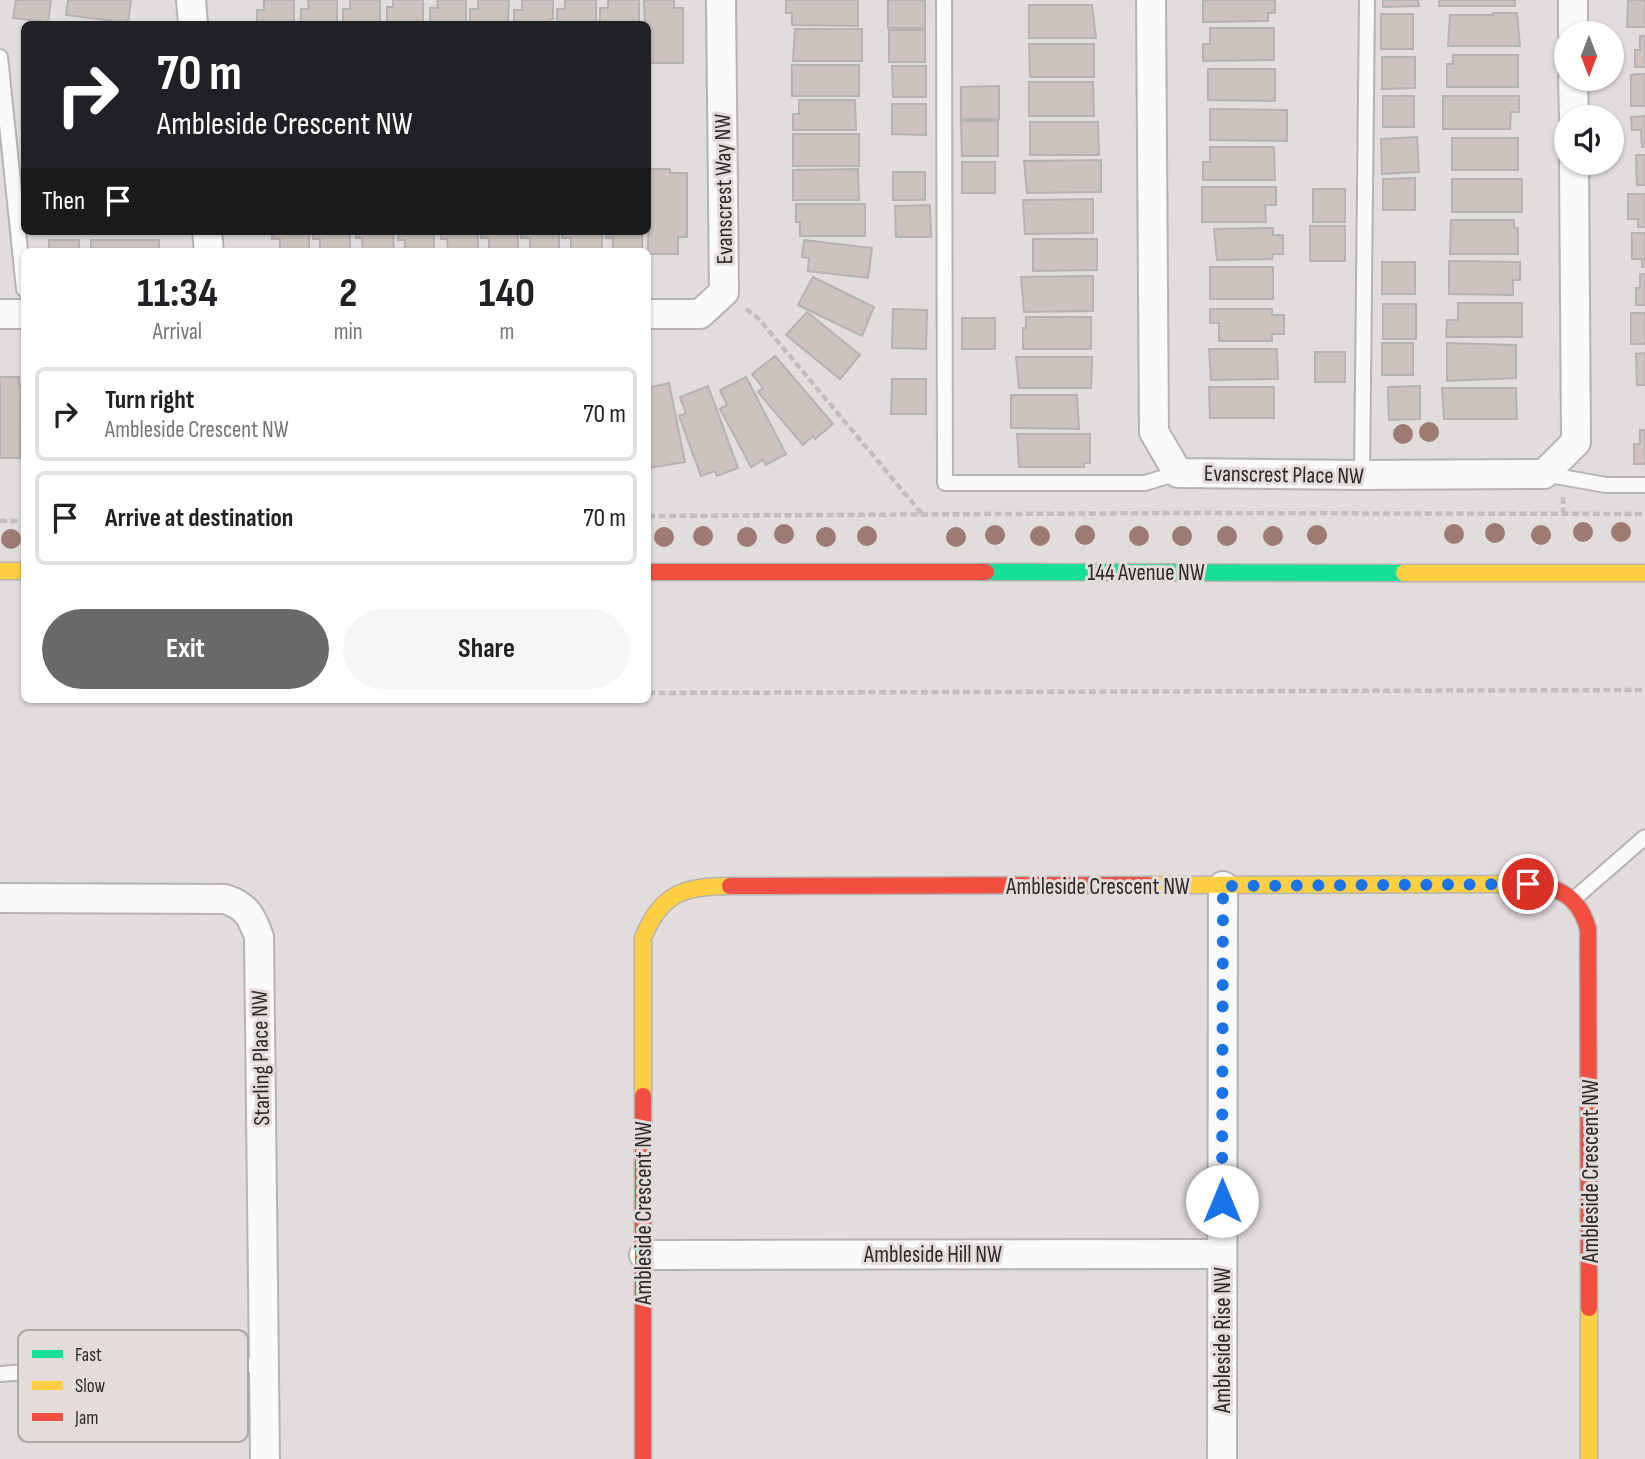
<!DOCTYPE html>
<style>
body{margin:0;font-family:"Sofia Sans Condensed",sans-serif;background:#f6f6f6;color:#202124;height:100vh;display:flex;flex-direction:column;font-size:26px;white-space:nowrap}
*{box-sizing:border-box;margin:0}
p{font-size:23px;color:#757577}
.icon{flex:none;width:38px;height:38px;fill:none;stroke:currentColor;stroke-width:2;stroke-linecap:round;stroke-linejoin:round}
.map{position:relative;flex:1;overflow:hidden}
.details{position:absolute;left:21px;top:248px;width:630px;height:455px;display:flex;flex-direction:column;background:#fff;border-radius:10px;box-shadow:0 2px 5px #0004}
.details>*{flex:none}
.hud{position:absolute;left:21px;top:21px;width:630px;height:214px;border-radius:10px;box-shadow:0 2px 5px #0004;background:#202124;color:#fff;overflow:hidden}
.needle{width:46px;rotate:180deg}
.controls{position:absolute;left:1554px;top:21px;display:grid;gap:14px}
.controls a{display:grid;place-items:center;width:70px;height:70px;border-radius:50%;background:#fff;box-shadow:0 2px 5px #0004;font-size:35px}
.pin{position:absolute;display:grid;place-items:center;width:60px;height:60px;color:#fff;margin:-30px;border:4px solid #fff;border-radius:50%;box-shadow:0 2px 7px #0007}
.me{position:absolute;width:77px;margin:-38px;rotate:0deg;stroke-linejoin:round;filter:drop-shadow(0 0 5px #0008)}
.turn{display:flex;align-items:center;gap:24px;height:147px;padding:0 21px;font-size:32px}
.turn .icon{width:91px;height:91px;stroke-width:2.5}
.turn b{display:block;font-size:49px;line-height:60px}
.then{display:flex;align-items:center;height:66px;padding:0 21px;background:#0003;gap:14px;font-size:26px}
.eta{display:flex;justify-content:space-evenly;align-items:center;height:119px;text-align:center}
.eta b{font-size:42px;font-weight:700;line-height:49px}
.cta{display:flex;gap:14px;margin-top:auto;padding:14px 21px}
.cta a{flex:1;height:80px;border-radius:42px;background:#6b6868;color:#fff;font-size:28px;font-weight:700;line-height:80px;text-align:center}
.cta a+a{background:#f6f6f6;color:#202124}
ul{padding:0;list-style:none}
li{display:flex;align-items:center;gap:21px;height:94px;margin:0 14px 10px;padding:0 7px;border:4px solid #e0e0e0;border-radius:10px}
li div{flex:1}
li b{display:block;font-size:26px}
li em{font-style:normal}
.map>svg:first-child{display:block}
</style>
<div class="map">
<svg width="1645" height="1459" viewBox="0 0 1645 1459">
<rect width="100%" height="100%" fill="#e1dddc"/>
<!-- building -->
<g fill="#cdc2be" stroke="#b5b2b2" stroke-width="2">
<path d="M16 0H51L48 22 13 18Z"/>
<path d="M68 0H131L128 23 66 15Z"/>
<path d="M264 0H294V24H257V10H264Z"/>
<path d="M308 0H337V24H301V9H309Z"/>
<path d="M350 0H380V24H343V9H350Z"/>
<path d="M393 0H423V24H387V7H393Z"/>
<path d="M437 0H466V24H430V8H438Z"/>
<path d="M478 0H509L508 24H470V9H478Z"/>
<path d="M522 0H553V19H550V24H514V10H522Z"/>
<path d="M565 0H596V24H557V9H565Z"/>
<path d="M608 0H639V24H600V8H608Z"/>
<path d="M644 0H674V8H683V63H648V24H645Z"/>
<path d="M786 0H858V26L792 25V13H786Z"/>
<rect x="888" y="0" width="37" height="28"/>
<path d="M1203 0H1275V13H1268V21L1203 22Z"/>
<path d="M1383 0H1418L1419 6 1383 7Z"/>
<rect x="1439" y="0" width="76" height="6"/>
<path d="M1628 0H1645V27H1627Z"/>
<path d="M1029 5H1092L1096 38H1029Z"/>
<path d="M1493 13H1517L1520 46H1448L1450 15H1493Z"/>
<rect x="1381" y="14" width="32" height="35"/>
<path d="M1210 28H1274V60L1203 61V44H1210Z"/>
<path d="M795 29H862V61H793Z"/>
<rect x="889" y="30" width="36" height="32"/>
<path d="M1640 36H1645V67H1635V50H1640Z"/>
<path d="M1029 44H1094V77H1030Z"/>
<path d="M1453 55H1518V87H1447V64H1453Z"/>
<path d="M1382 57H1415V88L1382 89Z"/>
<rect x="792" y="65" width="67" height="31"/>
<path d="M892 66H926V97H893Z"/>
<path d="M1208 69H1275V101L1208 100Z"/>
<path d="M1641 74H1645V106H1631V75Z"/>
<path d="M1029 82H1093L1094 116H1029Z"/>
<path d="M999 86V119H961V87Z"/>
<rect x="1383" y="96" width="31" height="31"/>
<path d="M1443 96H1519V112H1511L1510 129H1443Z"/>
<path d="M799 100H855L856 130H793V114H799Z"/>
<path d="M892 104H926V135L892 134Z"/>
<path d="M1210 109 1287 110V141L1210 140Z"/>
<path d="M1645 116V147H1642L1641 130H1632L1631 117Z"/>
<path d="M961 121H998V156H962Z"/>
<path d="M1030 122H1098L1099 155H1030Z"/>
<rect x="793" y="134" width="66" height="32"/>
<path d="M1417 137 1419 172 1382 174 1381 139Z"/>
<rect x="1452" y="138" width="66" height="32"/>
<path d="M1210 147H1274L1275 180H1203V162H1210Z"/>
<path d="M1636 155H1645V185H1637Z"/>
<path d="M1101 160V192L1027 193 1024 161Z"/>
<rect x="962" y="162" width="33" height="31"/>
<path d="M649 169H670V173H687V237H678V254H648Z"/>
<path d="M858 169 859 200H793V170Z"/>
<rect x="893" y="172" width="32" height="28"/>
<path d="M1415 178V210H1383V179Z"/>
<rect x="1452" y="179" width="70" height="33"/>
<path d="M1202 187H1276V205H1265L1266 222H1202Z"/>
<rect x="1313" y="189" width="32" height="33"/>
<path d="M1628 194H1645V227H1638V219H1628Z"/>
<path d="M1093 199V233L1025 234 1023 200Z"/>
<path d="M796 204H865V236H800V222H796Z"/>
<path d="M930 205 931 237H896L895 206Z"/>
<path d="M1451 220H1514V228H1518V254H1450Z"/>
<rect x="1310" y="226" width="35" height="35"/>
<path d="M1273 228V235H1283V254H1273L1272 259 1217 260 1214 229Z"/>
<path d="M272 231H309V252H280V239H272Z"/>
<path d="M313 231H350V252H320V239H313Z"/>
<path d="M356 231H393L394 252H363L362 238H356Z"/>
<path d="M398 231H434V252H405V240H398Z"/>
<path d="M441 231H478V252H448L447 239H441Z"/>
<path d="M481 231H518V252H489V238H481Z"/>
<path d="M521 231H559V252H530V238H521Z"/>
<path d="M562 231H602V252H571V238H562Z"/>
<path d="M606 231H642V252H613V238H606Z"/>
<path d="M1632 233H1645V267H1642V259H1632Z"/>
<path d="M1033 239H1097V270L1033 271Z"/>
<rect x="49" y="240" width="30" height="12"/>
<rect x="91" y="240" width="68" height="12"/>
<path d="M804 240 872 248 868 278 808 271 809 258 802 257Z"/>
<path d="M1449 261 1520 262V280H1513V295L1449 294Z"/>
<rect x="1382" y="262" width="33" height="32"/>
<rect x="1210" y="267" width="63" height="32"/>
<path d="M1640 274H1645V305H1636V288H1640Z"/>
<path d="M1093 276V311L1024 312 1021 277Z"/>
<path d="M813 277 874 307 862 336 798 305Z"/>
<path d="M1458 303H1522V337H1446L1447 320H1458Z"/>
<rect x="1383" y="304" width="33" height="35"/>
<path d="M893 309 927 310 926 349 892 348Z"/>
<path d="M1210 309H1272V315H1284V334H1272V341H1219V323H1210Z"/>
<path d="M807 312 860 355 840 379 786 335Z"/>
<rect x="1631" y="313" width="14" height="31"/>
<path d="M1026 317H1091V349H1023V328H1026Z"/>
<rect x="962" y="318" width="33" height="31"/>
<rect x="1382" y="343" width="31" height="32"/>
<path d="M1447 343 1516 345V378L1447 381Z"/>
<path d="M1209 349H1277L1278 379 1211 380Z"/>
<rect x="1315" y="352" width="30" height="30"/>
<path d="M1645 353V385H1637L1636 354Z"/>
<path d="M775 356 833 424 815 439 813 436 803 445 758 392 763 388 752 374Z"/>
<path d="M1016 357H1092L1091 388H1019Z"/>
<path d="M0 377H19V385H21L20 458H0Z"/>
<path d="M746 377 786 454 766 465 763 460 751 467 720 409 727 405 720 390Z"/>
<path d="M892 379H926V414H891Z"/>
<path d="M669 383 685 462 648 468V388Z"/>
<path d="M708 386 738 468 717 476 715 471 701 476 679 416 686 413 680 397Z"/>
<path d="M1420 386V419L1389 420 1388 387Z"/>
<path d="M1209 387H1274V418H1210Z"/>
<path d="M1442 388H1516L1517 419H1444Z"/>
<path d="M1011 395H1077L1079 429 1011 428Z"/>
<path d="M1640 430H1645V464H1634V444H1640Z"/>
<path d="M1017 434H1090V463H1084V467H1019Z"/>
</g>
<g fill="none" stroke-linecap="round" stroke-linejoin="round">
<!-- lane casing -->
<g stroke="#b6b3b2" stroke-width="18">
<g id="lane">
<path d="M944 0 945 483H1145L1178 473"/>
<path d="M0 57 24 289"/>
<path d="M1544 474 1606 485H1645"/>
<path d="M1362 475 1367 0"/>
<path d="M1575 898 1645 837"/>
<path d="M0 1374 105 1366 264 1365"/>
</g>
</g>
<!-- street casing -->
<g stroke="#b6b3b2" stroke-width="32">
<g id="street">
<path d="M191 0 193 24"/>
<path d="M1151 0 1154 432 1178 473 1362 475 1544 474 1576 442 1574 163"/>
<path d="M1573 0V33"/>
<path d="M1573 79 1574 117"/>
<path d="M207 231 209 252"/>
<path d="M0 314H24"/>
<path d="M648 314H700L724 292 721 0"/>
<path d="M0 898 225 899C247 906 252 917 259 937L265 1459"/>
<path d="M644 1255 1222 1254"/>
<path d="M1222 1459 1223 886"/>
</g>
</g>
<!-- fast casing -->
<g stroke="#b6b3b2" stroke-width="19">
<path id="fast" d="M986 572 1404 573"/>
</g>
<!-- slow casing -->
<g stroke="#b6b3b2" stroke-width="19">
<g id="slow">
<path d="M0 571H24"/>
<path d="M1404 573H1645"/>
<path d="M1148 885 1528 884 1556 890"/>
<path d="M643 1096V938C661 893 684 886 730 886"/>
<path d="M1589 1308V1459"/>
</g>
</g>
<!-- jam casing -->
<g stroke="#b6b3b2" stroke-width="19">
<g id="jam">
<path d="M648 572H986"/>
<path d="M730 886 1148 885"/>
<path d="M1556 890C1574 897 1583 910 1588 929L1589 1308"/>
<path d="M643 1096V1459"/>
</g>
</g>
<!-- path -->
<g stroke="#c0bebe" stroke-width="4.5" stroke-dasharray="7 3.5" stroke-linecap="butt">
<path d="M746 309 759 319 922 514"/>
<path d="M1563 497V513"/>
<path d="M648 516 1182 513 1645 514"/>
<path d="M0 521H24"/>
<path d="M648 693 1645 690"/>
</g>
<!-- lane -->
<use href="#lane" stroke="#fafafa" stroke-width="14"/>
<!-- street -->
<use href="#street" stroke="#fafafa" stroke-width="28"/>
<!-- fast -->
<use href="#fast" stroke="#16e098" stroke-width="16"/>
<!-- slow -->
<use href="#slow" stroke="#ffcf43" stroke-width="16"/>
<!-- jam -->
<use href="#jam" stroke="#f24e42" stroke-width="16"/>
</g>
<!-- trees -->
<g fill="#9e7b72">
<circle cx="1429" cy="432" r="10"/>
<circle cx="1403" cy="434" r="10"/>
<circle cx="1583" cy="532" r="10"/>
<circle cx="1621" cy="532" r="10"/>
<circle cx="1495" cy="533" r="10"/>
<circle cx="784" cy="534" r="10"/>
<circle cx="1454" cy="534" r="10"/>
<circle cx="995" cy="535" r="10"/>
<circle cx="1085" cy="535" r="10"/>
<circle cx="1317" cy="535" r="10"/>
<circle cx="1541" cy="535" r="10"/>
<circle cx="703" cy="536" r="10"/>
<circle cx="867" cy="536" r="10"/>
<circle cx="1040" cy="536" r="10"/>
<circle cx="1139" cy="536" r="10"/>
<circle cx="1182" cy="536" r="10"/>
<circle cx="1227" cy="536" r="10"/>
<circle cx="1273" cy="536" r="10"/>
<circle cx="664" cy="537" r="10"/>
<circle cx="747" cy="537" r="10"/>
<circle cx="826" cy="537" r="10"/>
<circle cx="956" cy="537" r="10"/>
<circle cx="11" cy="539" r="10"/>
</g>
<g fill="none" stroke-linecap="round" stroke-linejoin="round">
<!-- route -->
<path stroke="#1a73e8" stroke-width="12" stroke-dasharray="0 21.6" d="M1222 1201 1223 886 1528 884"/>
</g>
<g text-anchor="middle" stroke-width="6" stroke-linejoin="round" paint-order="stroke">
<!-- street labels -->
<g font-size="23" fill="#2c2929" stroke="#e3dcda">
<text transform="translate(723 189) rotate(-91)" y="8">Evanscrest Way NW</text>
<text transform="translate(1284 474) rotate(1)" y="8">Evanscrest Place NW</text>
<text x="1146" y="580">144 Avenue NW</text>
<text x="1098" y="894">Ambleside Crescent NW</text>
<text transform="translate(260 1058) rotate(-91)" y="8">Starling Place NW</text>
<text transform="translate(1590 1171) rotate(-90)" y="8">Ambleside Crescent NW</text>
<text transform="translate(643 1213) rotate(-90)" y="8">Ambleside Crescent NW</text>
<text x="933" y="1262">Ambleside Hill NW</text>
<text transform="translate(1222 1340) rotate(-90)" y="8">Ambleside Rise NW</text>
</g>
</g>
<!-- legend -->
<rect x="18" y="1330" width="230" height="112" rx="10" fill="#e3dcda" stroke="#aca6a5" stroke-width="2"/>
<rect x="32" y="1350" width="31" height="8" fill="#16e098"/>
<rect x="32" y="1381" width="31" height="9" fill="#ffcf43"/>
<rect x="32" y="1413" width="31" height="8" fill="#f24e42"/>
<g font-size="19" fill="#2c2929">
<text x="75" y="1361">Fast</text>
<text x="75" y="1392">Slow</text>
<text x="75" y="1424">Jam</text>
</g>
</svg>
<div class="controls">
<a><svg class="needle" viewBox="-14 -14 28 28"><path d="M0-13l5 13h-10z" fill="#e53935"/><path d="M0 13l5-13h-10z" fill="#757577"/></svg></a>
<a><svg class="icon" aria-label="sound" viewBox="0 0 24 24"><path d="M4 9h4l5-4v14l-5-4H4zM17 9q2 3 0 6"/></svg></a>
</div>
<div class="pin" style="left:1528px;top:884px;background:#d93025"><svg class="icon" aria-label="arrive" viewBox="0 0 24 24"><path d="M6 21V4h12l-3 4 3 4H6"/></svg></div>
<svg class="me" style="left:1222px;top:1201px" viewBox="-20 -20 40 40"><circle r="19" fill="#fff"/><path d="M0-13L10 11 0 6-10 11z" fill="#1a73e8"/></svg>
<div class="hud">
<div class="turn"><svg class="icon" aria-label="right" viewBox="0 0 24 24"><path d="M7 20v-9h11M14 6l5 5-5 5"/></svg><div><b>70 m</b>Ambleside Crescent NW</div></div>
<div class="then">Then<svg class="icon" aria-label="arrive" viewBox="0 0 24 24"><path d="M6 21V4h12l-3 4 3 4H6"/></svg></div>
</div>
<section class="details">
<div class="eta">
<div><b>11:34</b><p>Arrival</p></div>
<div><b>2</b><p>min</p></div>
<div><b>140</b><p>m</p></div>
</div>
<ul>
<li><svg class="icon" aria-label="right" viewBox="0 0 24 24"><path d="M7 20v-9h11M14 6l5 5-5 5"/></svg><div><b>Turn right</b><p>Ambleside Crescent NW</p></div><em>70 m</em></li>
<li><svg class="icon" aria-label="arrive" viewBox="0 0 24 24"><path d="M6 21V4h12l-3 4 3 4H6"/></svg><div><b>Arrive at destination</b></div><em>70 m</em></li>
</ul>
<div class="cta"><a>Exit</a><a>Share</a></div>
</section>
</div>
